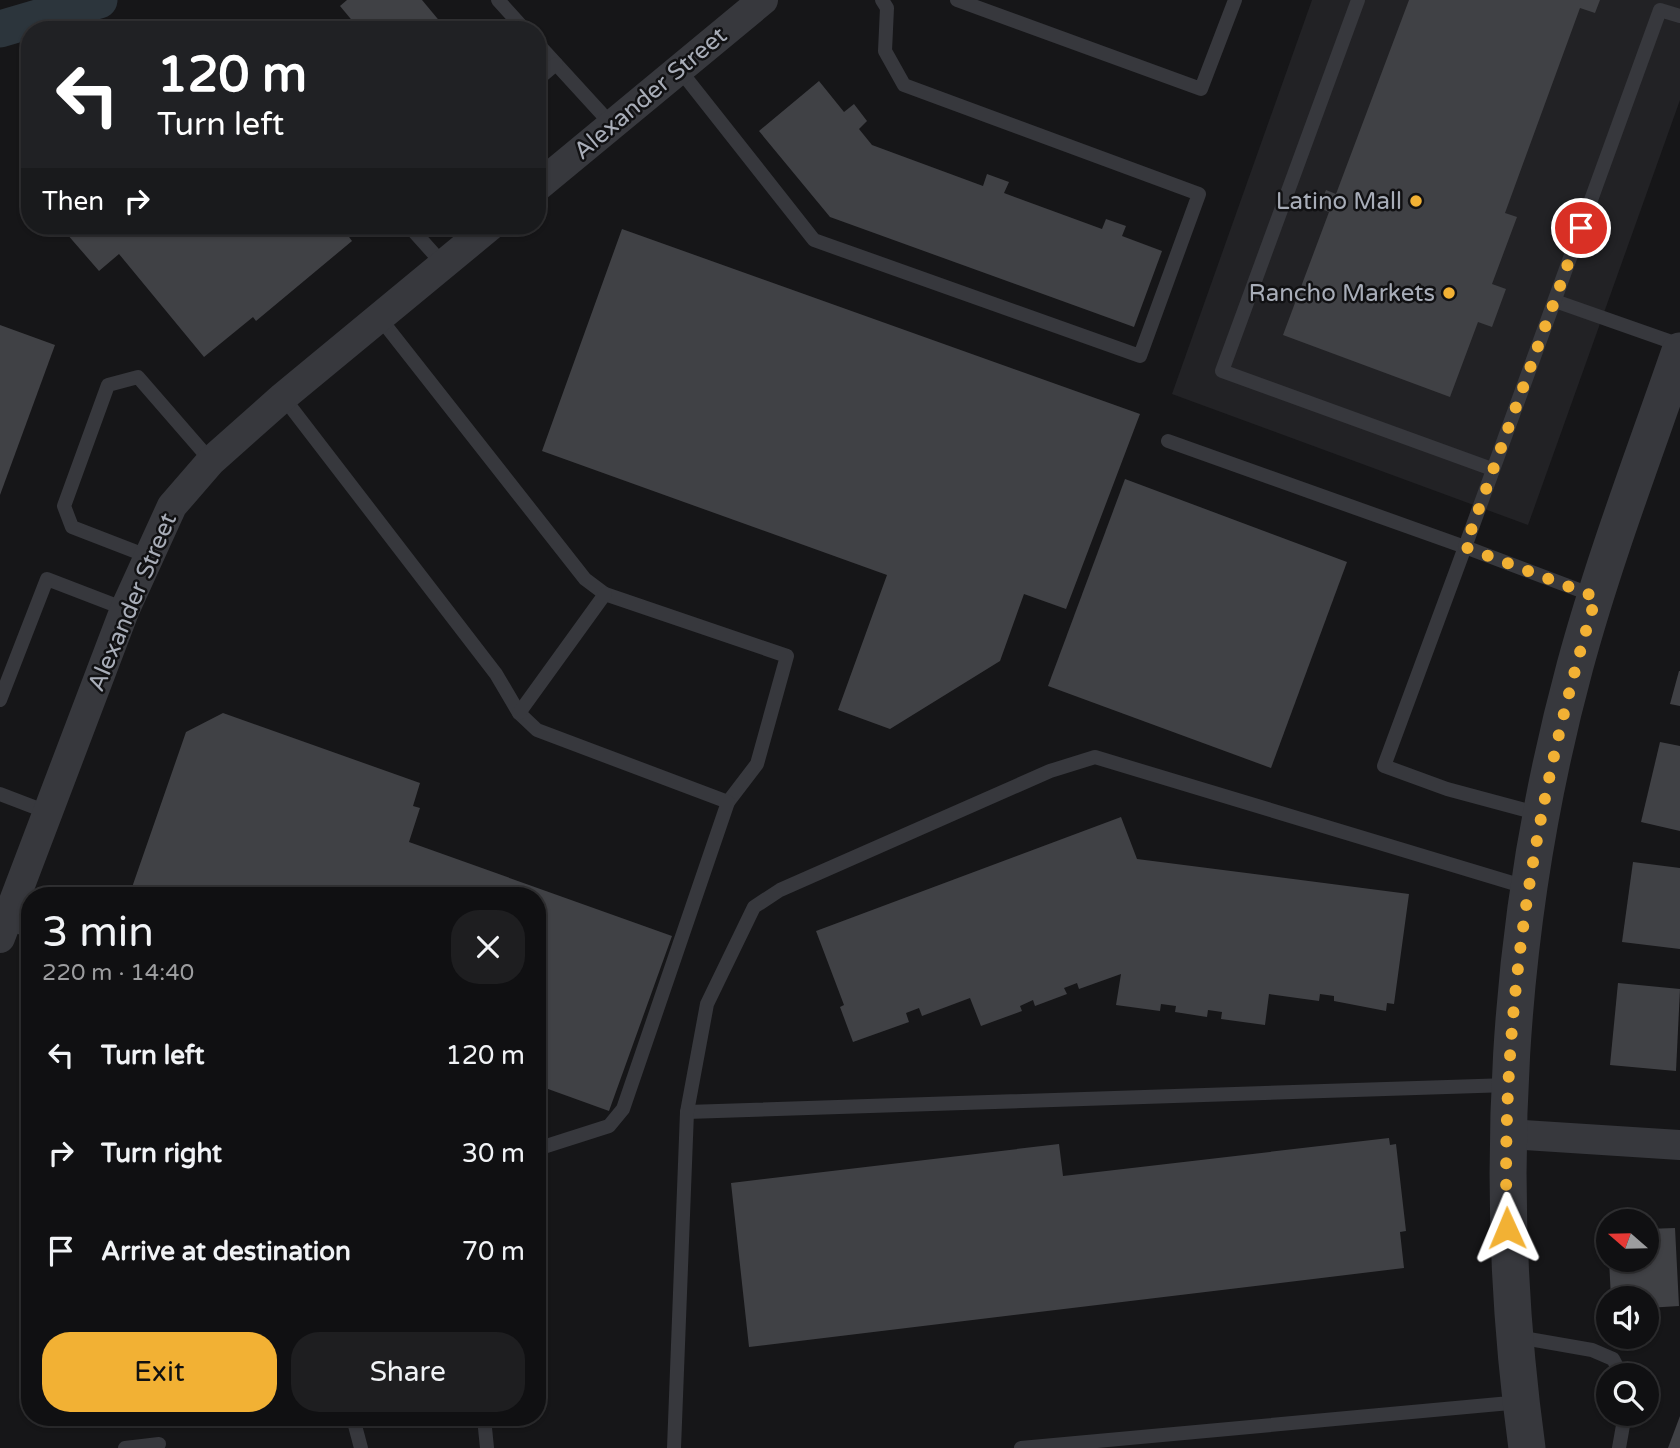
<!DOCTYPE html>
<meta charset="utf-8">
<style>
body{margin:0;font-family:"Varela Round",sans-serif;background:#1e1e20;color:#f1f3f6;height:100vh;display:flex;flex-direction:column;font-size:26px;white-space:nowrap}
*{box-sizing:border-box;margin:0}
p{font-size:23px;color:#9c9d9f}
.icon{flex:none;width:38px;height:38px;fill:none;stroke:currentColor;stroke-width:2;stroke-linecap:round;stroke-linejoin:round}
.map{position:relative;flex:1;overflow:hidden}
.drawer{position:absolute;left:21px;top:887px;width:525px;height:539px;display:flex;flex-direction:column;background:#101012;border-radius:28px;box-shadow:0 2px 5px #0004,0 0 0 2px #303032}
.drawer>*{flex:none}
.banner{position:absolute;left:21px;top:21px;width:525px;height:214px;border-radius:28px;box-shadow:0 2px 5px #0004,0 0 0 2px #303032;background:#202124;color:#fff;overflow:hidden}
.needle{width:46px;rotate:290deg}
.tools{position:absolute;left:1596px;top:1209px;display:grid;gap:14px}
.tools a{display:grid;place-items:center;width:63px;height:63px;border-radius:50%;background:#101012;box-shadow:0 2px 5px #0004,0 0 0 2px #303032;font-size:35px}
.pin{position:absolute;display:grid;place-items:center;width:60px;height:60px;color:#fff;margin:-30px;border:4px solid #fff;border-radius:50%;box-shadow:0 2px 7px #0007}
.me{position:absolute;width:77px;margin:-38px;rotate:359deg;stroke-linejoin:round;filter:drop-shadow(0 0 5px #0008)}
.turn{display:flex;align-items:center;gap:24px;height:147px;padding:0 21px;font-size:32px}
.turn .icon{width:91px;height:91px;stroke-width:2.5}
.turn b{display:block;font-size:49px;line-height:60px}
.then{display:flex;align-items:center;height:66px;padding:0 21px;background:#0003;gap:14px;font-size:26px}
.round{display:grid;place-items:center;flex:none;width:74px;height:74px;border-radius:28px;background:#1e1e20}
.summary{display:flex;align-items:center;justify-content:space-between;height:119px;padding:0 21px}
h1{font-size:42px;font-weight:600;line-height:52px}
.action{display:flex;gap:14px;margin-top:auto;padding:14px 21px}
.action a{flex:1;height:80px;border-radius:28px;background:#f2b134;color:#111;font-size:28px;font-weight:600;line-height:80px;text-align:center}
.action a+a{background:#1e1e20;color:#f1f3f6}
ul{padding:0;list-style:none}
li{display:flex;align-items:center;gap:21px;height:98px;padding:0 21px}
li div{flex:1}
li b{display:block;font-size:26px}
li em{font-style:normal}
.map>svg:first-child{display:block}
</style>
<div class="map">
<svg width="1680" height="1448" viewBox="0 0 1680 1448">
<rect width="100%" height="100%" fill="#161618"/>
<!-- built -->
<path fill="#222225" d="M1312 0H1680V100L1528 525 1172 394Z"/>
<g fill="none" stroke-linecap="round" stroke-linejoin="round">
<!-- canal -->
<path stroke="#2c353c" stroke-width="37" d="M0 29 99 0"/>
</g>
<!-- building -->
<g fill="#404145">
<path d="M347 0H422L447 30H360L340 6Z"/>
<path d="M1409 0H1600L1595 13 1580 8 1505 213 1517 217 1492 284 1506 289 1492 327 1478 322 1450 397 1283 335 1329 212 1319 208 1326 190 1336 194Z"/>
<path d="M819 81 844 112 854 104 867 121 859 129 872 145 983 186 987 174 1009 182 1004 193 1102 229 1106 219 1126 226 1122 236 1162 251 1134 327 830 217 759 131Z"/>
<path d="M60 226H341L352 241 256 321 253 317 204 357 119 254 99 271Z"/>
<path d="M622 229 1140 414 1066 609 1024 594 1000 661 890 729 838 710 887 575 542 451Z"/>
<path d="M0 325 55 345 0 495Z"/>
<path d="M1125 479 1347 562 1271 768 1048 686Z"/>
<path d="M1679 671H1680V706L1670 704Z"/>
<path d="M223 713 420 783 413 806 420 808 409 842 672 936 609 1111 537 1085V896H129L186 732Z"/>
<path d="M1660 742 1680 746V831L1641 822Z"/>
<path d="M1121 817 1137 859 1409 894 1394 1004 1387 1003 1386 1011 1334 1001V996L1320 994 1319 1001 1269 994 1265 1025 1221 1019 1222 1012 1208 1010 1207 1017 1175 1012 1176 1006 1161 1004 1160 1011 1116 1005 1121 974 1079 989 1077 983 1064 988 1067 994 1035 1006 1033 1000 1020 1006 1022 1011 981 1026 970 998 922 1016 919 1008 906 1013 909 1022 853 1042 840 1007 844 1005 816 931Z"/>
<path d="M1633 862 1680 868V949L1622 942Z"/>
<path d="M1618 983 1680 989 1676 1071 1610 1065Z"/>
<path d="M1389 1138 1390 1145 1396 1144 1406 1231 1400 1232 1404 1268 749 1347 731 1183 1059 1144 1063 1176Z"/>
<path d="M1675 1228 1679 1306 1647 1308V1298H1611L1609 1260H1647V1229Z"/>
<path d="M1680 1416V1448H1668Z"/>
</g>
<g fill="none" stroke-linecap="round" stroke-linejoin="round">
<!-- service -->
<g stroke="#37383d" stroke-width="14">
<path d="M498 0 525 30"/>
<path d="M957 0 1201 89 1235 0"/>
<path d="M1358 0 1222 371 1492 469"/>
<path d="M537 43 612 125"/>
<path d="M679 69 814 240 1140 356 1199 194 904 85 885 51 887 8 882 0"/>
<path d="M537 80 556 64"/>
<path d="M409 226 443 264"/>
<path d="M1555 301 1680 345"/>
<path d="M379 317 585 579 605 594 787 656 757 764 728 802"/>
<path d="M283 397 496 674 519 713 537 730 728 802 623 1109 609 1126 537 1149"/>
<path d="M1168 441 1465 547 1384 766 1447 789 1540 814"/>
<path d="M147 556 72 527 64 506 108 385 138 377 211 461"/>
<path d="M1595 596 1465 547 1660 10 1680 16"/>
<path d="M0 700 47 579 125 609"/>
<path d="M519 713 605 594"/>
<path d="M0 794 47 812"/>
<path d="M5 922 30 931"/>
<path d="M687 1112 1509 1085"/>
<path d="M1517 1337 1592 1350 1613 1359 1622 1376"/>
<path d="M353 1418 361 1448"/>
<path d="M484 1418 487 1448"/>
<path d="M125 1448 159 1444"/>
<path d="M674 1448 687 1112 707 1004 754 907 780 890 1050 771 1095 757 1529 888"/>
<path d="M1021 1448 1521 1402"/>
<path d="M1619 1448 1625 1414"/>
</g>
<!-- minor -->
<g stroke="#37383d" stroke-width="30">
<path d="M537 187 763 0"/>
<path d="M0 938 125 609 172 506 211 461 283 397 490 226"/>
<path d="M1507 1134 1680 1145"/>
</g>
<!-- tertiary -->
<path stroke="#37383d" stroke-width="37" d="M1527 1448C1491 1186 1506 921 1575 666 1604 559 1644 455 1680 351"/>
</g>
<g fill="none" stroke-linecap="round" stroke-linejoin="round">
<!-- route -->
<path stroke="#f2b134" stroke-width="12" stroke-dasharray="0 21.6" d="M1507 1228C1500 1015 1534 801 1596 597L1465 547 1581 228"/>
</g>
<!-- markers -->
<g fill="#f2b134" stroke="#111113" stroke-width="2.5">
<circle cx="1416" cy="201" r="7"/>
<circle cx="1449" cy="293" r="7"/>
</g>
<g text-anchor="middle" stroke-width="5" stroke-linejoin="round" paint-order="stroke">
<!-- street labels -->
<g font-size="24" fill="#a8adb8" stroke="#111113">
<text transform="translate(650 93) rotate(-40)" y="8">Alexander Street</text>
<text transform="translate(132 602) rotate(-67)" y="8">Alexander Street</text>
</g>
<!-- poi labels -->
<g font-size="24" fill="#a8adb8" stroke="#111113" text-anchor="end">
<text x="1402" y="209">Latino Mall</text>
<text x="1435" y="301">Rancho Markets</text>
</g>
</g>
</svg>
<div class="tools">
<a><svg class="needle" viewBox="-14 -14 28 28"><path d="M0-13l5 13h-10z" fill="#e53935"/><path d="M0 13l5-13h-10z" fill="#9c9d9f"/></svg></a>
<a><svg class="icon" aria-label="sound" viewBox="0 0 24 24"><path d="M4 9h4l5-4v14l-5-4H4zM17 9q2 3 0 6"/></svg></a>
<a><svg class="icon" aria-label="search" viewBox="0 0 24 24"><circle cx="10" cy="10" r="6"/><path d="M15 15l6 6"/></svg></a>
</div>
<div class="pin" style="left:1581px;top:228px;background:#d93025"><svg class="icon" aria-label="arrive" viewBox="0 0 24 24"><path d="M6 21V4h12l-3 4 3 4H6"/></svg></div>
<svg class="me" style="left:1507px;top:1228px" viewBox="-20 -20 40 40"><path d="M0-17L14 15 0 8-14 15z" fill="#f2b134" stroke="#fff" stroke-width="4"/></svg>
<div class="banner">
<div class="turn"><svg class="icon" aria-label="left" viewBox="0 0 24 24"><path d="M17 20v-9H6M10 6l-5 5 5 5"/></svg><div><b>120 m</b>Turn left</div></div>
<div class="then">Then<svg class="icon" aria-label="right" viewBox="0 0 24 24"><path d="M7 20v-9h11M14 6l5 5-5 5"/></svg></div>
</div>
<section class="drawer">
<div class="summary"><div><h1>3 min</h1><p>220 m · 14:40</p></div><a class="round"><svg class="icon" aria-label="close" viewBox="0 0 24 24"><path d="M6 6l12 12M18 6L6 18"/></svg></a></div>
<ul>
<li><svg class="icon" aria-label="left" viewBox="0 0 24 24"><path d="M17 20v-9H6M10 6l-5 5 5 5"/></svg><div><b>Turn left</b></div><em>120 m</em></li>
<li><svg class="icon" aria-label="right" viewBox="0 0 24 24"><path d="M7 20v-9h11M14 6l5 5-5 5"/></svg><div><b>Turn right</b></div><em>30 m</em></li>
<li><svg class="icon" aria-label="arrive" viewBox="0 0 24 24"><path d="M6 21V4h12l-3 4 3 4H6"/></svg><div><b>Arrive at destination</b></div><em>70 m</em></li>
</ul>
<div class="action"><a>Exit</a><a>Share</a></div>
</section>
</div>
